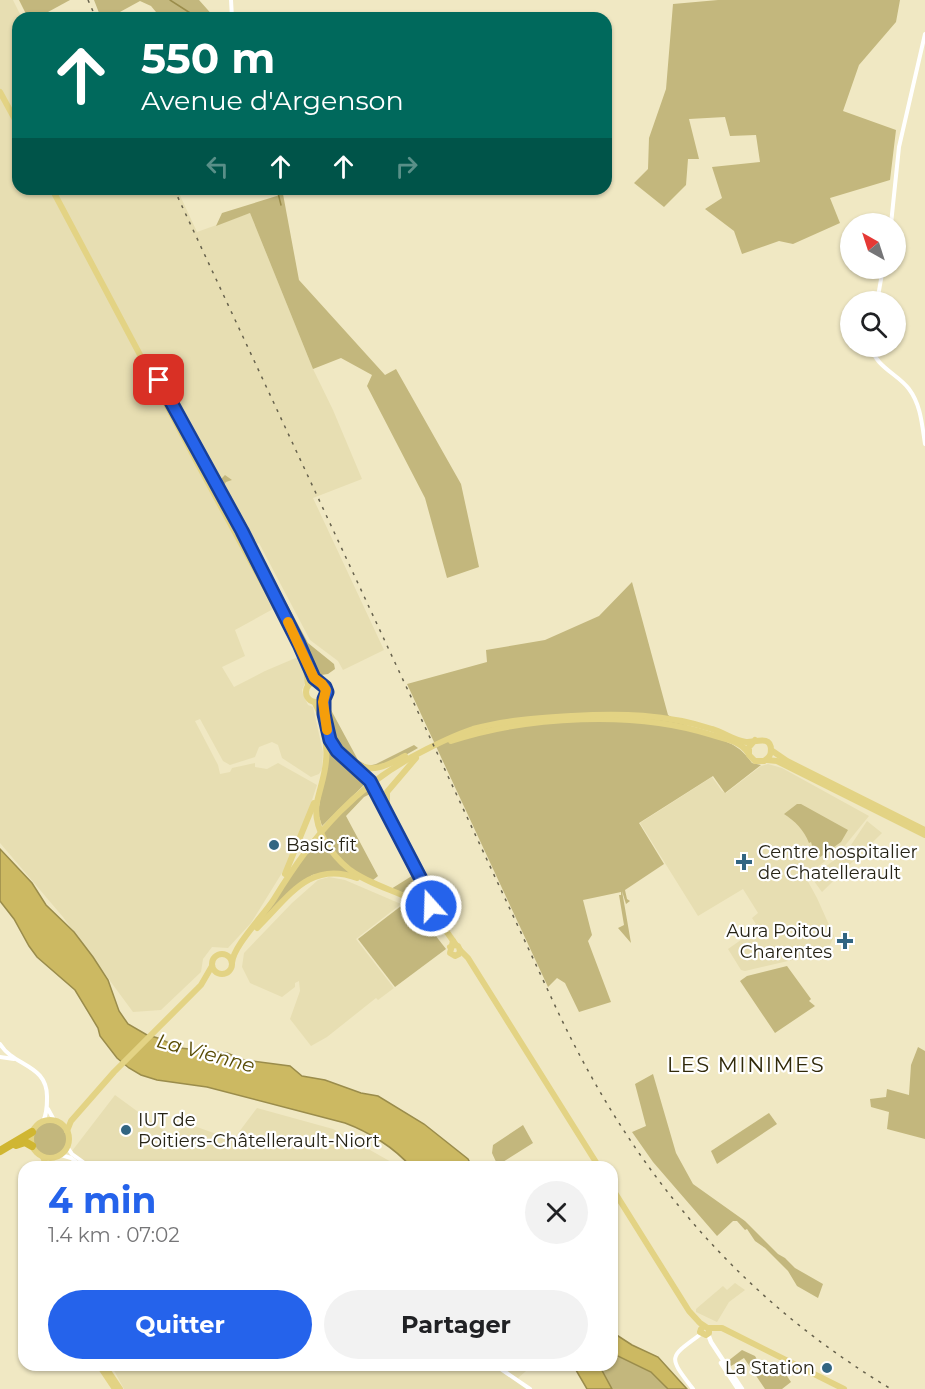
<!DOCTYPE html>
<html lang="fr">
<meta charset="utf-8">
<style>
body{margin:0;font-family:Montserrat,sans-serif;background:#f2f2f2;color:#202124;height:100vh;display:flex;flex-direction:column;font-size:22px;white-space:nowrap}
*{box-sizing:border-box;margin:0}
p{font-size:20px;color:#757577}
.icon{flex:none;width:33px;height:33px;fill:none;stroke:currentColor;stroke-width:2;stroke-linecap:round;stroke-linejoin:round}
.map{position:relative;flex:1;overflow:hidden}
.side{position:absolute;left:18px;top:1161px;width:600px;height:210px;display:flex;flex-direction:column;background:#fff;border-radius:18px;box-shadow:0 2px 4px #0004}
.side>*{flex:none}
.hud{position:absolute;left:12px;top:12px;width:600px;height:183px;border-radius:18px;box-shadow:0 2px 4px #0004;background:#00695c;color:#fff;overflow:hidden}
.needle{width:39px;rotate:321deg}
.tools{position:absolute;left:840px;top:213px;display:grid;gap:12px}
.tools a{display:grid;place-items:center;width:66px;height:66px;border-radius:50%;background:#fff;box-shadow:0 2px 4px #0004;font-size:30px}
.pin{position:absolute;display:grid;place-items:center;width:51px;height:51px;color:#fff;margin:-26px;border-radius:12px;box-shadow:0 3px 9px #0006}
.me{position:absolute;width:66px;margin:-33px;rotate:340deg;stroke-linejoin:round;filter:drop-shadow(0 0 4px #0008)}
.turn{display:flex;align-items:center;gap:21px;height:126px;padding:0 30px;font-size:27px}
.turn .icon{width:78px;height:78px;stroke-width:2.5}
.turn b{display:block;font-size:42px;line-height:51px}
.lanes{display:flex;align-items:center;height:57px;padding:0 30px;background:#0003;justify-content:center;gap:30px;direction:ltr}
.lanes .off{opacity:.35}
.round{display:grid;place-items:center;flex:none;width:63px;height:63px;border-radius:32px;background:#f2f2f2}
.headline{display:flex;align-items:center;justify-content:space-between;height:102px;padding:0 30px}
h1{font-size:36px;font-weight:700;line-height:45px;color:#2563eb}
.primary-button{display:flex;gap:12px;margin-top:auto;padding:12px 30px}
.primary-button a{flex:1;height:69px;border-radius:36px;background:#2563eb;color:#fff;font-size:24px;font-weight:700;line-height:69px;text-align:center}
.primary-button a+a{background:#f2f2f2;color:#202124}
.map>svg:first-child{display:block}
</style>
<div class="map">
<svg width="925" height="1389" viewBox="0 0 925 1389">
<rect width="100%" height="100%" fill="#f0e8c3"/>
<!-- built -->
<g fill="#e7deb2">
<path d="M0 0H13L22 18H18V189H177L197 232 250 213 313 369 333 410 362 479 313 498 384 650 343 670 338 661 310 640 259 543 242 551 273 609 235 630 245 656 222 667 234 687 265 671 298 657 304 669 306 681 302 690 303 694 308 705 313 707 323 752 322 769 319 774 311 777 282 758 278 745 272 742 259 747 255 757 230 765 223 761 200 719 195 721 218 765 220 774 230 772 232 768 255 763V767L267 769 278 763 317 785 304 824 285 868 251 923 228 948 212 947 203 959 201 972 161 1010 133 1012 63 917 0 843Z"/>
<path d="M768 764 782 768 869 816 843 848 805 876 817 898 834 936 827 952 745 971 741 970 728 949 748 935 747 932 756 924 752 918 758 913 743 889 698 916 640 823 712 777 722 791 726 793 761 766Z"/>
<path d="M867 821 882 833 822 892 811 877 847 851Z"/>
<path d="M329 877 345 880 401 904 356 939 394 988 378 1000 376 998 327 1037 311 1046 290 1019 300 991 299 981 295 983V987L282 997 250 983 242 967 244 953 292 903 318 880Z"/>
<path d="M115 1095 174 1138 186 1123 233 1140 257 1108 333 1129 400 1167H70L72 1151Z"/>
<path d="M735 1283 745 1290 729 1302 717 1322 696 1312V1309L723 1286 727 1290Z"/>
<path d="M111 1365H533L518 1378 530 1389H124Z"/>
</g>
<!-- green -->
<g fill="#c3b77d">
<path d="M19 0H70L37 18H28Z"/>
<path d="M94 0H199L215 18H161L151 6 140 1 109 18H101Z"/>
<path d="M718 0H900L896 22 859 65 843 111 896 130 890 180 830 198 840 223 793 244 779 241 742 254 734 231 705 209 722 198 712 167 760 162 756 135 730 136 725 117 689 119 699 159H688L686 185 664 207 634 183 648 169 649 138 666 89 673 4Z"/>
<path d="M283 194 299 280 385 375 396 369 461 484 479 567 447 578 425 498 367 386 372 375 341 358 313 369 250 213 216 226 222 213Z"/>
<path d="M225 475 232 480 226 482 224 485 228 496H231L236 513 240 512 248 538 284 605 287 604 308 643 334 664 335 669 328 674 315 676 306 653 220 484V480Z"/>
<path d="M632 582 668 715C678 721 688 727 698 732 723 742 736 740 752 763L761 765 725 793 713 776 639 823 664 864 625 890 627 899 630 901 626 904 622 891 631 943 618 928 624 925 619 895H621V892L583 900 592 935 588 941 611 1002 579 1012 565 983 557 978 548 987 407 684 487 662 486 650 545 640 599 616Z"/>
<path d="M329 710H331L358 760 368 766 376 764 414 745 418 748C405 755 389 766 374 768 360 769 341 754 334 743 329 735 328 724 326 715Z"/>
<path d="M329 744C339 759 356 767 368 781L322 826 318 813Z"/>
<path d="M369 787 372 793 364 797 346 816 378 876 373 880 391 889 415 874 422 890 413 898C375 879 342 877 322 833L345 808Z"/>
<path d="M797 804H801L848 830 841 842 816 860 813 856 815 855 811 842 809 843C804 830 795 821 784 814Z"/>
<path d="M321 834 351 875 331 871 312 875 263 918 290 875Z"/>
<path d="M405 903 414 908 446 949 395 987 358 939Z"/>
<path d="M787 966 811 999 809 1001 815 1006 775 1033 740 981 747 976Z"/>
<path d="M918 1047 925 1051V1139L887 1129 889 1112 871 1107 870 1099 886 1097 887 1089 909 1095 911 1065Z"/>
<path d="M653 1074 676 1153 693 1184 745 1221 778 1254 785 1258 795 1268 823 1284 818 1298 797 1286 788 1271 765 1248 755 1241 747 1229 745 1230 737 1221H733L717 1236 653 1162 632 1132 646 1126 635 1084Z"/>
<path d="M769 1113 777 1124 717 1164 711 1151Z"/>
<circle cx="50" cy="1139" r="17"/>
<path d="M523 1125 533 1143 495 1167 497 1164 492 1153 493 1145Z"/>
<path d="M742 1350 755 1356 762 1368 768 1370 770 1364 783 1370 791 1382 782 1389H765L744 1358 731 1366 728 1361Z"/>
<path d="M618 1356 651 1372 668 1389H612L599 1365H612V1358Z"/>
</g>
<!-- water -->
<g fill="#ccb962" stroke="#9a8c4b" stroke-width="1.5">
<path d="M0 849 32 883 46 905 74 932 93 957 108 980 119 1011 128 1024 147 1035 158 1038 180 1048 227 1053 244 1060 290 1066 302 1076 325 1080 361 1093 378 1096 424 1124 468 1159 472 1167H411C395 1148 369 1132 345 1123L207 1087 157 1080 141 1075 129 1068 117 1058 100 1036 98 1028 75 990 37 957 29 946 14 919 0 901Z"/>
<path d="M612 1332 632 1345 658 1357 687 1389H668L651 1372 618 1356 612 1358Z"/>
<path d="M573 1365H599L612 1389H587Z"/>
</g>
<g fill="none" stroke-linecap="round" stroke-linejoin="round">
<!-- stream -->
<g stroke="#9a8c4b" stroke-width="1.5">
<path d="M170 0 198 18"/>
<path d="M277 189 281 205"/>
</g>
<!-- tertiary -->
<g stroke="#fff" stroke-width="4">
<path d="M231 0 232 18"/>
<path d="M891 224 899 147 925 34"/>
<path d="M877 302 883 268"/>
<path d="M871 346C876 368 897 373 909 389 921 405 922 425 925 444"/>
<path d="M0 1044C14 1067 48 1064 47 1098 47 1106 47 1114 43 1121"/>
<path d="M0 1057 14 1059"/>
<path d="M48 1109 54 1120"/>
<path d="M67 1147 72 1154 90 1167"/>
<path d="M61 1155 71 1158 83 1167"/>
<path d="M495 1365 530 1389"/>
<path d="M693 1389C668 1356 668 1358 701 1334"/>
</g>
<!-- secondary -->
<g stroke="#fff" stroke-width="4.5">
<path d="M708 1334 711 1342 742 1389"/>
<path d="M721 1363 738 1389"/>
</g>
<!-- primary -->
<g stroke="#e3d384" stroke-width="6">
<path d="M0 92 18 125"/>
<path d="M52 189 199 466 294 641 306 668 308 685"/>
<path d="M160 382 213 476 262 572"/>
<path d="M308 664 317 682"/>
<circle cx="316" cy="692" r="10"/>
<path d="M324 700V714L331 742 370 781 421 879 430 901 427 906 420 907 417 903V898L420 894H426"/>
<path d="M315 703C323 718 328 744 326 761 325 775 320 788 317 802 312 828 331 855 350 870 370 885 395 890 417 902"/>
<path d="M451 741C528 716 635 710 712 735 725 739 741 741 748 753"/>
<path d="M771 750 787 761 925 830"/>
<path d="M767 760 777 761 925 835"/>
<path d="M356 764C374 774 389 764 405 756"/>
<path d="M387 809V792L416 758"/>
<path d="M285 874 314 803"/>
<path d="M424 907 435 915 456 945"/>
<path d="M257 928C288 898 309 860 357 878"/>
<path d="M450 947 455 945 458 946 460 950 459 954 455 956 450 953 453 941"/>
<path d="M460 950 468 958 599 1167"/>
<circle cx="222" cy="964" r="10"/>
<path d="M232 963C233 946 264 915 274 899 314 833 358 783 427 749 443 741 457 734 473 729 505 720 539 718 572 716 620 713 666 714 712 729 723 732 735 741 746 742 754 743 771 734 771 750 771 756 768 758 764 761H755L749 755V747L755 740"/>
<circle cx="50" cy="1139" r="19"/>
<path d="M67 1131 71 1121 114 1072 201 985 212 966"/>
<path d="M43 1157 47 1167"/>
<path d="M612 1188 689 1311 700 1323 709 1329V1333L706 1335 700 1332 701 1329 704 1326"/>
<path d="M708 1328H722L844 1389"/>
<path d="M99 1365 115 1389"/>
<path d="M104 1365 120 1389"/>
</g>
<!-- motorway -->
<g stroke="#d0b632" stroke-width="8">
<path d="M16 1145 25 1142 32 1146"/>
<path d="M0 1151 32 1132"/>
</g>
<!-- rail -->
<g stroke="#67624d" stroke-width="1.5" stroke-dasharray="3 6" stroke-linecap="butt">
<path d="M88 0 96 18"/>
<path d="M174 189 558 1012C634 1172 738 1297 891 1389"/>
</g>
</g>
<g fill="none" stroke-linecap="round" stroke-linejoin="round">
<!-- route casing -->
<g stroke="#184099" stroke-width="15">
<path id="route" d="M159 380 242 531 299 644 314 678 325 687 327 692 324 699V714L330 740 337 751 370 781 421 879 431 906"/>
</g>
<!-- route -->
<use href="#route" stroke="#2563eb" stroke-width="10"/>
<!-- slow -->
<path stroke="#f59e0b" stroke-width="10" d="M288 622 314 678 322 684 326 690 323 702 327 730"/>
</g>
<!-- markers -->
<g fill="#326582" stroke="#fff" stroke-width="2">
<circle cx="274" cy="845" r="6"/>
<path d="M741 853h6v6h6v6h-6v6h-6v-6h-6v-6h6z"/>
<path d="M842 932h6v6h6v6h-6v6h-6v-6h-6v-6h6z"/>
<circle cx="126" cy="1130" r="6"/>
<circle cx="827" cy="1368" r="6"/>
</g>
<g text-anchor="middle" stroke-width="4.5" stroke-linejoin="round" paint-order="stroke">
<!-- poi labels -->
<g font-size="18" fill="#262315" stroke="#fff" text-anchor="start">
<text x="286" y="851">Basic fit</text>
<text x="758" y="858">Centre hospitalier<tspan x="758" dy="21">de Chatellerault</tspan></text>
<text x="832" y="937" text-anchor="end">Aura Poitou<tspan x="832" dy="21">Charentes</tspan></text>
<text x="138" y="1126">IUT de<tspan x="138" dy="21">Poitiers-Châtellerault-Niort</tspan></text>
<text x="815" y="1374" text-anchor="end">La Station</text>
</g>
<!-- water labels -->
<g font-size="20" font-style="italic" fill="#594c05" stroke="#fff">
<text transform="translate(206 1053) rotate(15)" y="7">La Vienne</text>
</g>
<!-- quarter labels -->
<g font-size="21" letter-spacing="1.5" fill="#302909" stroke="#fff">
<text x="746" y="1072">LES MINIMES</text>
</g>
</g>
</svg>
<div class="tools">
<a><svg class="needle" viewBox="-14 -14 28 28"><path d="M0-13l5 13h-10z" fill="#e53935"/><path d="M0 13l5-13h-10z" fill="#757577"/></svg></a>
<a><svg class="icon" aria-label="search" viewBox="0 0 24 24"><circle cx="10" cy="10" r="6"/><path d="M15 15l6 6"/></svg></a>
</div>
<div class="pin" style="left:159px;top:380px;background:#d93025"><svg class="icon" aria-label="arrive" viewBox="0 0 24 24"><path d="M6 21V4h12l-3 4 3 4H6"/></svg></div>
<svg class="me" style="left:431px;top:906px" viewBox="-20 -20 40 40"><circle r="17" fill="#2563eb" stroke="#fff" stroke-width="3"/><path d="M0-11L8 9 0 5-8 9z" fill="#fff"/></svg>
<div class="hud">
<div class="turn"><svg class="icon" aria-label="ahead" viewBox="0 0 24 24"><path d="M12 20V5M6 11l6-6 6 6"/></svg><div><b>550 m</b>Avenue d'Argenson</div></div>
<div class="lanes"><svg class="icon off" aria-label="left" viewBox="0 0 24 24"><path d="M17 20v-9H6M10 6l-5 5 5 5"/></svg><svg class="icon" aria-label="ahead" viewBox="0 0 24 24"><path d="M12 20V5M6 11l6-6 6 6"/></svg><svg class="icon" aria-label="ahead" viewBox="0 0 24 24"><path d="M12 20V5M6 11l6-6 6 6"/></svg><svg class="icon off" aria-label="right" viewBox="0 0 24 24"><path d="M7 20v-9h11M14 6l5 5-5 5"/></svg></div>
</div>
<section class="side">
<div class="headline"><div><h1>4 min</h1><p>1.4 km · 07:02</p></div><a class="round"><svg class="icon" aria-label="close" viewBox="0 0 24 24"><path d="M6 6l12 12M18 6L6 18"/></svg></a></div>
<div class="primary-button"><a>Quitter</a><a>Partager</a></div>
</section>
</div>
